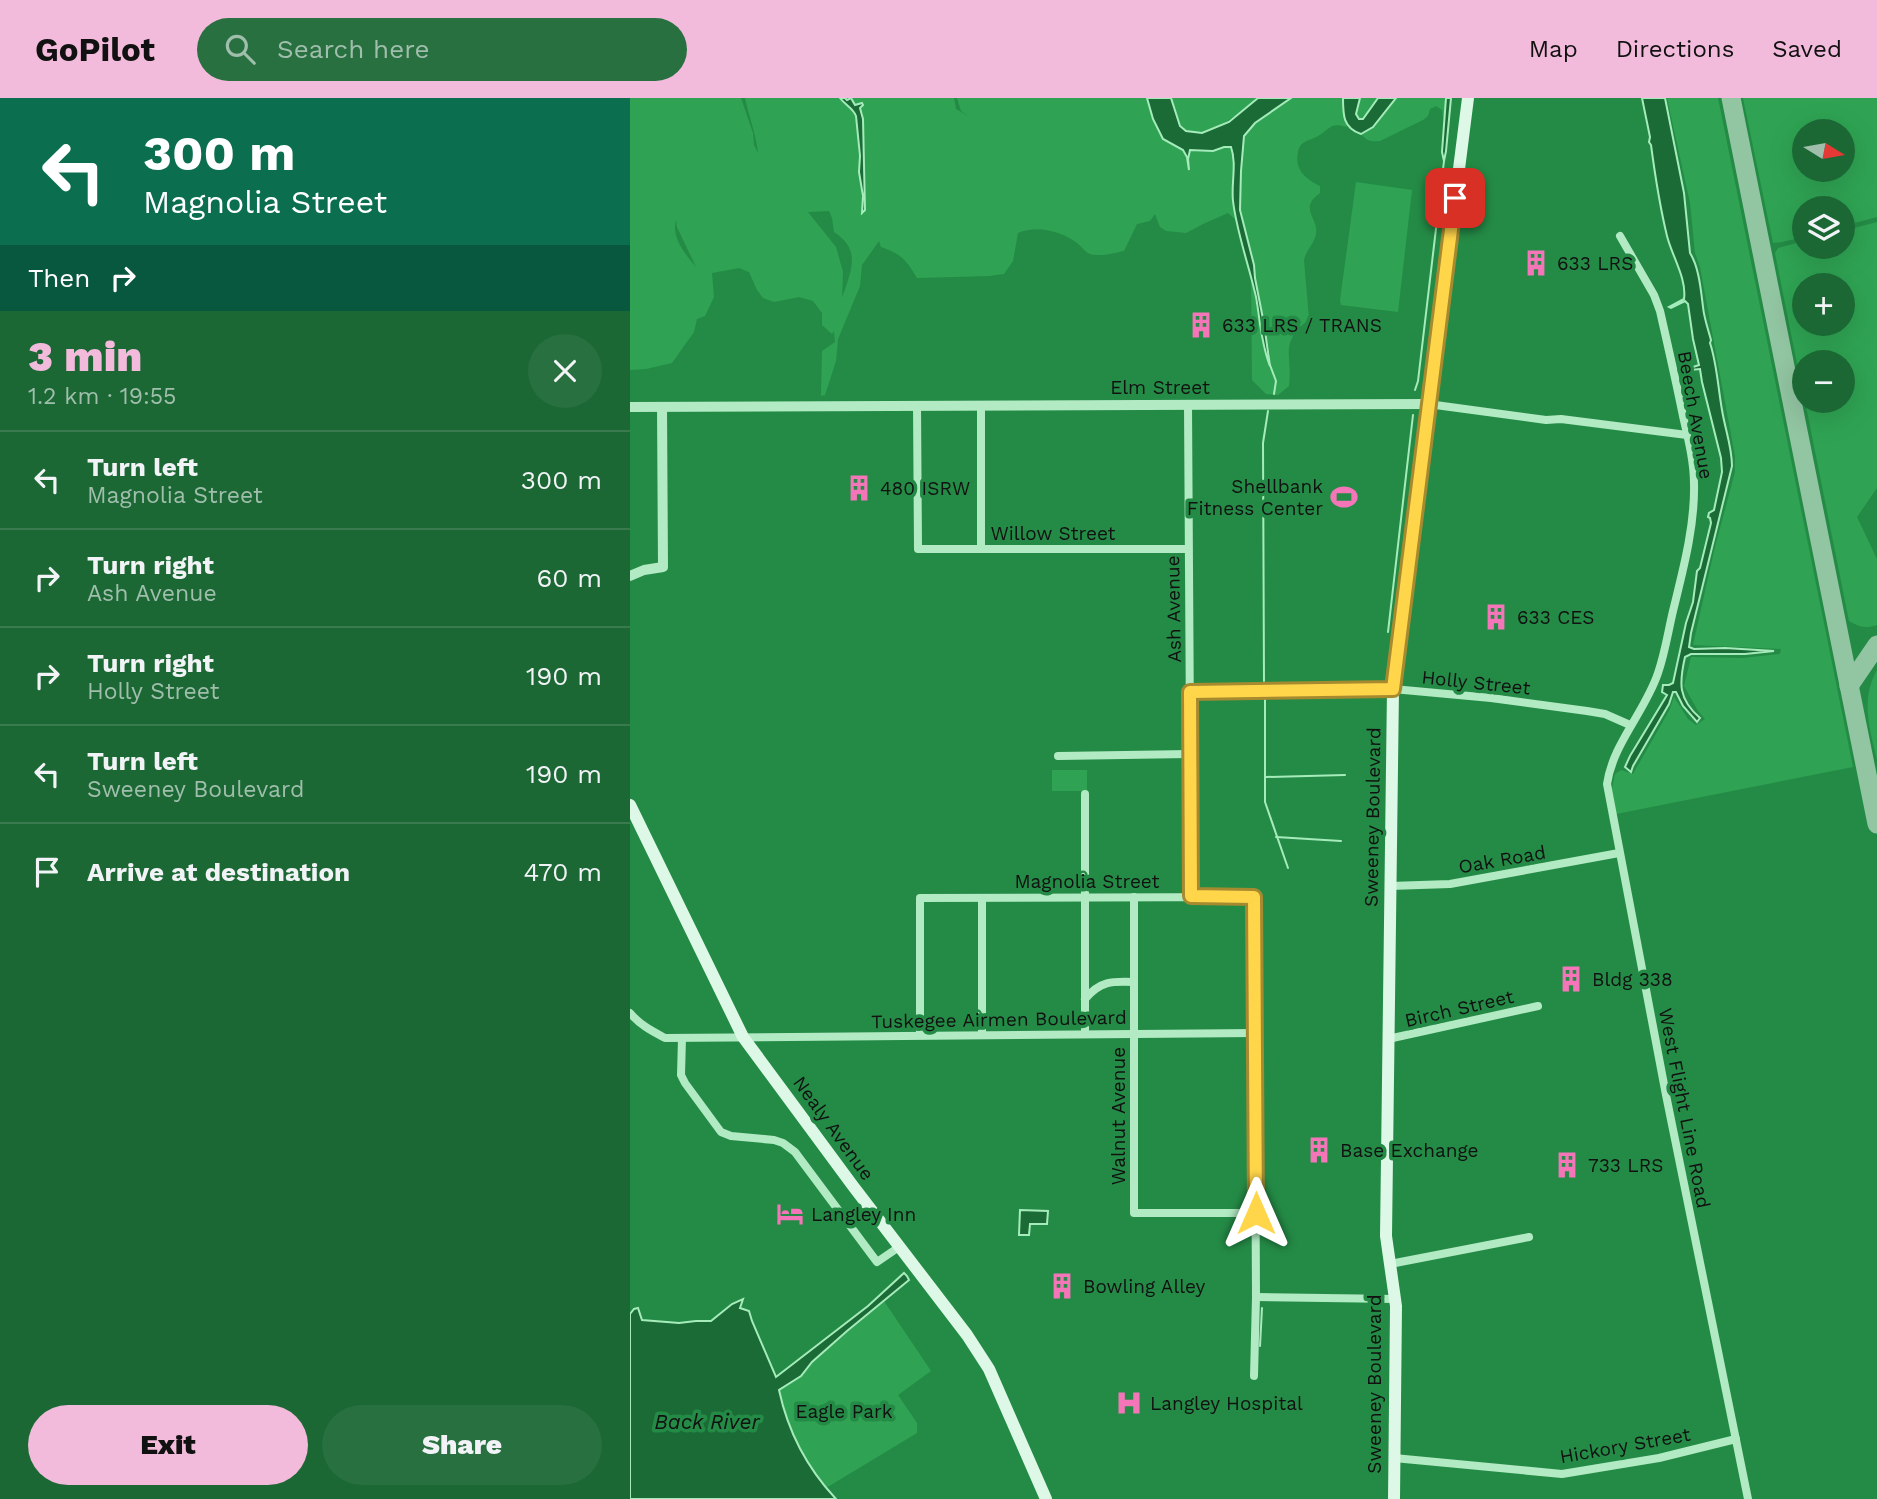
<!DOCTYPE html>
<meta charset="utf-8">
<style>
body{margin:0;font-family:"Work Sans",sans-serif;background:#287040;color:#f1f3f6;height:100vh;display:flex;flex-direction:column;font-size:26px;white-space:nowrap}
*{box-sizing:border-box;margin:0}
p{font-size:23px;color:#a0beac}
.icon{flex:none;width:38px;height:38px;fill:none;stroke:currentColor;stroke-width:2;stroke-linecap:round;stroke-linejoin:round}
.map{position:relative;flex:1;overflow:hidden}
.side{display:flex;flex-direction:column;background:#1b6834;width:630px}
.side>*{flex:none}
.banner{background:#0b6e4f;color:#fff;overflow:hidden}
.needle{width:46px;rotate:101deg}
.fabs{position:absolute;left:1162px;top:21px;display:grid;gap:14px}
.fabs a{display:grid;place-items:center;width:63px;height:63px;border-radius:50%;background:#1b6834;box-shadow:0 7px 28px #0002;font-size:35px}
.pin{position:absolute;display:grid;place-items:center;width:60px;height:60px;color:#fff;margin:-30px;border-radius:14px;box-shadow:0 4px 10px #0006}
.me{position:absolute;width:77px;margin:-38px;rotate:0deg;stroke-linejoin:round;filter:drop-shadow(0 0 5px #0008)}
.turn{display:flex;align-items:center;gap:24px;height:147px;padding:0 28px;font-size:32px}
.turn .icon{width:91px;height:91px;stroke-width:2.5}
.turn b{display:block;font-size:49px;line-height:60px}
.then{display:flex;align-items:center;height:66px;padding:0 28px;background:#0003;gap:14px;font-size:26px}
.round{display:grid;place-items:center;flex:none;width:74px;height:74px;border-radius:37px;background:#287040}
.overview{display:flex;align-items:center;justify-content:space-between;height:119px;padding:0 28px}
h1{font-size:42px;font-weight:800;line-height:52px;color:#f2bbdb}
.primary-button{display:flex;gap:14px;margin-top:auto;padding:14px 28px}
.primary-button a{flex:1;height:80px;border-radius:42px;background:#f2bbdb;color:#111;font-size:28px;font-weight:800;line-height:80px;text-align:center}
.primary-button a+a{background:#287040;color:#f1f3f6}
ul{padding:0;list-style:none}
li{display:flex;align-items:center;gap:21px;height:98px;padding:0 28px;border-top:2px solid #397b4f}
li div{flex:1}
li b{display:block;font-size:26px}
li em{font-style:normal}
header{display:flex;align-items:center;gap:42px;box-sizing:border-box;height:98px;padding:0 35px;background:#f2bbdb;color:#111}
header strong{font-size:33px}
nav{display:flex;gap:38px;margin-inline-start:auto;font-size:24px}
.search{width:490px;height:63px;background:#287040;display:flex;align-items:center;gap:18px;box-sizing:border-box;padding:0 24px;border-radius:38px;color:#a0beac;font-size:26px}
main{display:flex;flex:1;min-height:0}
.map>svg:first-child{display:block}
</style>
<header>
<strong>GoPilot</strong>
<div class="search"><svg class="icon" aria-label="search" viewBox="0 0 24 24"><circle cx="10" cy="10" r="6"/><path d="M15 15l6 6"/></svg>Search here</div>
<nav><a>Map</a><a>Directions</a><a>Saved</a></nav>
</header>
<main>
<section class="side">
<div class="banner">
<div class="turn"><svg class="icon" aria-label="left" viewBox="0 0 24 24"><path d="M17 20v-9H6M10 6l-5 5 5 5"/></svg><div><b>300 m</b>Magnolia Street</div></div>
<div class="then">Then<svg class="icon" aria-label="right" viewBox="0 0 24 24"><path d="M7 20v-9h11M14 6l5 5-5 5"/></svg></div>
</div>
<div class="overview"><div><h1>3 min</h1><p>1.2 km · 19:55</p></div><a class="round"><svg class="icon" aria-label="close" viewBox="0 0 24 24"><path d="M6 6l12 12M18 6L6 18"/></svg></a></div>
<ul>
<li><svg class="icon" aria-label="left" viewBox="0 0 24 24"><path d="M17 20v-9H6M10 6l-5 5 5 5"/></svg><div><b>Turn left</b><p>Magnolia Street</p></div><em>300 m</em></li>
<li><svg class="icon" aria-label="right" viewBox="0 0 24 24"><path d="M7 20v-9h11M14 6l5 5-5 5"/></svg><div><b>Turn right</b><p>Ash Avenue</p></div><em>60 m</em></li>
<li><svg class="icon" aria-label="right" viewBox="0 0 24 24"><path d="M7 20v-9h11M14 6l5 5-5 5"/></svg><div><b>Turn right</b><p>Holly Street</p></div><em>190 m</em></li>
<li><svg class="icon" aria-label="left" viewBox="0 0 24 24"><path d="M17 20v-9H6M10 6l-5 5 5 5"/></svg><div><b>Turn left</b><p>Sweeney Boulevard</p></div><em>190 m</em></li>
<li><svg class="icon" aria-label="arrive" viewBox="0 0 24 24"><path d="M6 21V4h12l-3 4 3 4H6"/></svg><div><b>Arrive at destination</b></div><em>470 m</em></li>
</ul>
<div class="primary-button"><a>Exit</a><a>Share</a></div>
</section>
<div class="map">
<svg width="1247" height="1401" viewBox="0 0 1247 1401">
<rect width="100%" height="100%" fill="#248b46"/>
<!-- green -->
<g fill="#2fa353" fill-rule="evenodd">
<path d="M0 0H111L123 35 124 47 128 55C126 36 119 19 115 0H210C215 7 223 10 226 18L233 114 235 112V67L233 16 230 10 232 5 225 7 221 0H324L326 11 340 19 331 13 327 0H517C520 12 526 34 535 42 545 51 554 47 558 64L560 52 583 53 594 49H601L604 63 602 83 606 122 598 115 573 126 556 135 536 133 530 129 525 116 520 123 507 126 494 153C485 155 470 159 460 156 456 155 451 148 447 145 431 133 407 127 388 135L383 163 374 176 359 178 287 180C276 161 271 156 251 149L249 143 232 167 230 188 208 241 206 263 195 297 191 298 192 253 205 244 204 233 202 236 192 227V215L183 203 169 199 144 204 133 200 127 192 119 174 109 170 82 175 84 199 75 218 67 221 64 234 42 265 16 271 0 272ZM199 113 202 120 204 134C232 152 221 173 212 200L213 174 206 149 178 114ZM46 122 47 129 66 169C55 156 41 140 46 122Z"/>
<path d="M541 0H628C614 11 566 53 550 27 545 20 543 8 541 0Z"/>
<path d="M661 0H713V15L717 29C700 24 701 30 688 38 683 41 677 42 673 45 670 47 668 52 668 54 664 72 676 81 690 88V95C668 110 689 121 686 136 684 146 676 152 674 162L679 221C648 247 663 255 659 288L648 297 636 296 622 282 621 179 635 252 639 265 640 256 625 184 624 167 614 130 609 105 611 73 614 38 625 25Z"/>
<path d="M730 0H748L733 21H728L726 17Z"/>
<path d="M766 0H816L814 25 812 12 806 8 800 11 798 18 793 22 750 43C741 44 737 43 731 36L743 29Z"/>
<path d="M1037 0H1088L1223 669 986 716 982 691 985 676 991 672 1003 676 1039 613 1044 599 1058 621 1066 627 1075 621 1068 613 1054 588 1061 559 1112 560 1150 556 1151 551 1063 547 1084 453 1105 374V358L1070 169 1065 155 1060 105Z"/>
<path d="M1113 0H1247V119L1213 128V110H1174V139L1152 144 1143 145ZM1174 33H1213V72H1174Z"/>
<path d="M726 84 782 92 768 214 711 207 710 202Z"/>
<path d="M1247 124V390L1227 419 1247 461V527C1236 531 1229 529 1219 523L1175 303H1213V264H1174V301L1145 155 1148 150 1174 143V149H1213V133ZM1174 187H1213V226H1174Z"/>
<path d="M1247 572V662C1240 631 1230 602 1247 572Z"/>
<rect x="422" y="672" width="35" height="21"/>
<path d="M254 1203 301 1273 268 1297 287 1325V1335L196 1390C171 1358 158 1331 149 1291L171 1278 182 1264Z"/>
</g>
<!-- water -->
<g fill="#1a6b35" stroke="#a6ebbb" stroke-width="2">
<path d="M210 0H215L217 2 221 0 225 7 232 5 233 7 230 10 233 21 235 112 232 115 233 98 229 74 230 58 226 18C223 10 215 7 210 0Z"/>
<path d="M517 0H541L550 28 556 33 572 35 599 24 628 0H661L625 25 614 38 611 73 610 112 624 167 625 180 634 226 640 268C631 246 630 221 626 199 619 167 607 136 603 103 601 85 607 66 601 49H594L583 53 560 52 558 61 559 72 557 59 553 52 533 41 523 21Z"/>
<path d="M713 0H730L726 16 729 21H733L748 0H766L743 29 731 36C713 30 713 17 713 0Z"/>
<path d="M816 0H821L816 53 814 63 812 54Z"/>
<path d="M1012 0H1035L1054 95 1060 155C1069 169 1071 193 1073 209 1074 220 1078 231 1081 242L1080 245C1087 266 1088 290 1092 312 1095 331 1102 349 1102 368L1061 535 1059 549 1064 551 1095 550 1144 553 1115 556H1061L1055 559C1049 585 1048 601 1070 620L1067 624 1053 608 1046 594H1043L1039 606 1003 668 1001 674 995 669 1000 658 1037 597 1032 594 1033 587H1039L1043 585 1056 525 1063 504 1067 473 1070 470 1081 425 1080 420 1078 419 1079 415 1084 412 1092 374 1091 360 1072 284 1070 271 1059 272 1060 270 1069 267 1063 241 1058 206 1055 203 1041 210 1039 209 1054 201C1057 181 1042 158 1037 138 1030 109 1025 77 1021 47L1019 44 1020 39Z"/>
<path d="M390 1112 418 1113 417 1126H400L399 1137H389Z"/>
<path d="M274 1175 277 1178 279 1182 217 1233 182 1264 171 1278 149 1292C158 1334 177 1370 206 1401H0V1216L4 1211 8 1210 12 1222 49 1225 66 1223H81L102 1206 113 1201 110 1210 119 1213 122 1223 146 1279 238 1208Z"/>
</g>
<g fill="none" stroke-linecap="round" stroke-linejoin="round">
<!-- stream -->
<g stroke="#a6ebbb" stroke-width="2">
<path d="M640 267 646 283 644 296"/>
<path d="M785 292 788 283 814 63"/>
<path d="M758 534 783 317"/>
<path d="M634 583 633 345 638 313"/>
<path d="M635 601V704L658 770"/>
<path d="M636 679 715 677"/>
<path d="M646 739 711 743"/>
<path d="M630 1248 632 1210"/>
</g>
<!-- taxiway -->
<g stroke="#92c5a2" stroke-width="19">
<path d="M1101 0 1247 726"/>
<path d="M1219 588 1247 547"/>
</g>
<!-- minor -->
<g stroke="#b2eac3" stroke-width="8">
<path d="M990 138 1024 197 1030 213C1038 248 1046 283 1053 318 1058 340 1064 363 1064 386 1065 428 1053 472 1043 513 1038 534 1035 555 1028 575 1015 614 983 645 977 686L1036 997 1118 1401"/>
<path d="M798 306 916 322 931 321 1057 337"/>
<path d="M287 307 288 451H558"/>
<path d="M351 307V451"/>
<path d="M558 307 561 798"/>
<path d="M560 594 763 591 861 600 957 613 975 616 1000 627"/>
<path d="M428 658 560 656"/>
<path d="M455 696V936"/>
<path d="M760 788 820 786 989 755"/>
<path d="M504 799V1115H626"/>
<path d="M352 800V937"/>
<path d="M455 901C470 883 482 883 504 884"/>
<path d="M0 915C10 927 22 933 35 940L626 935"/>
<path d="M290 937V800L624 799 626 1199 624 1278"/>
<path d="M52 940 51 977 55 985 91 1034 101 1038 144 1042 153 1045 165 1054 247 1164 269 1149"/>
<path d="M758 941 908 908"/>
<path d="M760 1166 899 1139"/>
<path d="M626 1199 766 1201"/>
<path d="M764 1360 932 1376 1029 1360 1106 1341"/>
</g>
<!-- tertiary -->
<g stroke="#b2eac3" stroke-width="10">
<path d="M0 309 798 306"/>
<path d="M0 478 14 472 33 469 32 309"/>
</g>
<!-- secondary -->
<g stroke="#ddf8e6" stroke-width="12">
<path d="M0 707 113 939 223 1088 337 1237 359 1271 416 1401"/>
<path d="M764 1401 766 1208 756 1138 763 591 838 0"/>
</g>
</g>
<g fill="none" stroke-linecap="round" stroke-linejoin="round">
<!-- route casing -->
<g stroke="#a68a30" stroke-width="18">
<path id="route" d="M626 1115 624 799 561 798 560 594 763 591 825 100"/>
</g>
<!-- route -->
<use href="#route" stroke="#ffd54a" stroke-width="12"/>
</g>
<!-- icons -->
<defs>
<g id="building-bare" transform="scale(2.1)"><path d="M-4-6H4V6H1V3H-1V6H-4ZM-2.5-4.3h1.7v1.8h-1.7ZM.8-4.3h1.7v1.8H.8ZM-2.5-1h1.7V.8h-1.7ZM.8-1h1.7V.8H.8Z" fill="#f476b9" stroke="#248b46" stroke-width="2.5" paint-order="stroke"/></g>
<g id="stadium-bare" transform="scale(2.1)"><path d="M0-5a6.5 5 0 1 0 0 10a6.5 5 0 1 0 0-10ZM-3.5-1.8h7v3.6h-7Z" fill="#f476b9" stroke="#248b46" stroke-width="2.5" paint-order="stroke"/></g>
<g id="hotel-bare" transform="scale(2.1)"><path d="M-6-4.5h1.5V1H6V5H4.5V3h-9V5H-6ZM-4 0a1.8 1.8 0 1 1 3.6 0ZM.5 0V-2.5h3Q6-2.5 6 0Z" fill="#f476b9" stroke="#248b46" stroke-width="2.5" paint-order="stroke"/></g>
<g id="hospital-bare" transform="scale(2.1)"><path d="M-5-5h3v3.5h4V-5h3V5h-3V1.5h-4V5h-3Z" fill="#f476b9" stroke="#248b46" stroke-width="2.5" paint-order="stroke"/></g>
</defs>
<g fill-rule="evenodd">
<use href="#building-bare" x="906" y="165"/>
<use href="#building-bare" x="571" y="227"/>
<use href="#building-bare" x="229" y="390"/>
<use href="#stadium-bare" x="714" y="399"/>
<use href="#building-bare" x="866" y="519"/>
<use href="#building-bare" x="941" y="881"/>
<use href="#building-bare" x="689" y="1052"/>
<use href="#building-bare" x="937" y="1067"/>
<use href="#hotel-bare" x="160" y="1116"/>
<use href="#building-bare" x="432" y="1188"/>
<use href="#hospital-bare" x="499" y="1305"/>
</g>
<g text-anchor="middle" stroke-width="7" stroke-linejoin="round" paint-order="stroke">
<!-- poi labels -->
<g font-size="19" fill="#111" stroke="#248b46" text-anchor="start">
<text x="927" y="172">633 LRS</text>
<text x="592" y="234">633 LRS / TRANS</text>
<text x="693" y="395" text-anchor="end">Shellbank<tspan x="693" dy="22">Fitness Center</tspan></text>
<text x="250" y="397">480 ISRW</text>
<text x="887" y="526">633 CES</text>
<text x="962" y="888">Bldg 338</text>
<text x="710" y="1059">Base Exchange</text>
<text x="958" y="1074">733 LRS</text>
<text x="181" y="1123">Langley Inn</text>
<text x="453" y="1195">Bowling Alley</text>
<text x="520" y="1312">Langley Hospital</text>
</g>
<!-- street labels -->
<g font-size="19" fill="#111" stroke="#248b46">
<text x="530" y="296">Elm Street</text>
<text transform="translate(1066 317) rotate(80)" y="7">Beech Avenue</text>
<text x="423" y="442">Willow Street</text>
<text transform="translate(543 511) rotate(-91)" y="7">Ash Avenue</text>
<text transform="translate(846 584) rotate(6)" y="7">Holly Street</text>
<text transform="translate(742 719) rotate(-89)" y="7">Sweeney Boulevard</text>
<text transform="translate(872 761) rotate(-10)" y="7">Oak Road</text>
<text x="457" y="790">Magnolia Street</text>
<text transform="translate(829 910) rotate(-13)" y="7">Birch Street</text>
<text transform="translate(369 921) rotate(-1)" y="7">Tuskegee Airmen Boulevard</text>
<text transform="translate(1055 1010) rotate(79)" y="7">West Flight Line Road</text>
<text transform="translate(488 1018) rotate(-90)" y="7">Walnut Avenue</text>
<text transform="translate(204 1030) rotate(54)" y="7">Nealy Avenue</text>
<text transform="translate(744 1286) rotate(-90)" y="7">Sweeney Boulevard</text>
<text transform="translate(995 1347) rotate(-10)" y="7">Hickory Street</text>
</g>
<!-- park labels -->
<g font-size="19" fill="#111" stroke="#248b46">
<text x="214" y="1320">Eagle Park</text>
</g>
<!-- water labels -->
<g font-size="21" font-style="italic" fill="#111" stroke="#248b46">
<text x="77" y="1331">Back River</text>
</g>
</g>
</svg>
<div class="fabs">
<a><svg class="needle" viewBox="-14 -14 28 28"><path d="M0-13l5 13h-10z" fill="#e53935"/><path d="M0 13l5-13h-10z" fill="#a0beac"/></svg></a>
<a><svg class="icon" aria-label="layers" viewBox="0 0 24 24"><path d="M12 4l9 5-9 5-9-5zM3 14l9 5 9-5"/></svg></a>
<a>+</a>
<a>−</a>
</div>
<div class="pin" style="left:825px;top:100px;background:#d93025"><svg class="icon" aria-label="arrive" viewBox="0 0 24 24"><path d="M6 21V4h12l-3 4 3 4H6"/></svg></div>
<svg class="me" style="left:626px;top:1115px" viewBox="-20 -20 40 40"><path d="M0-17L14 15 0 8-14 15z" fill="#ffd54a" stroke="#fff" stroke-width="4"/></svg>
</div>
</main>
